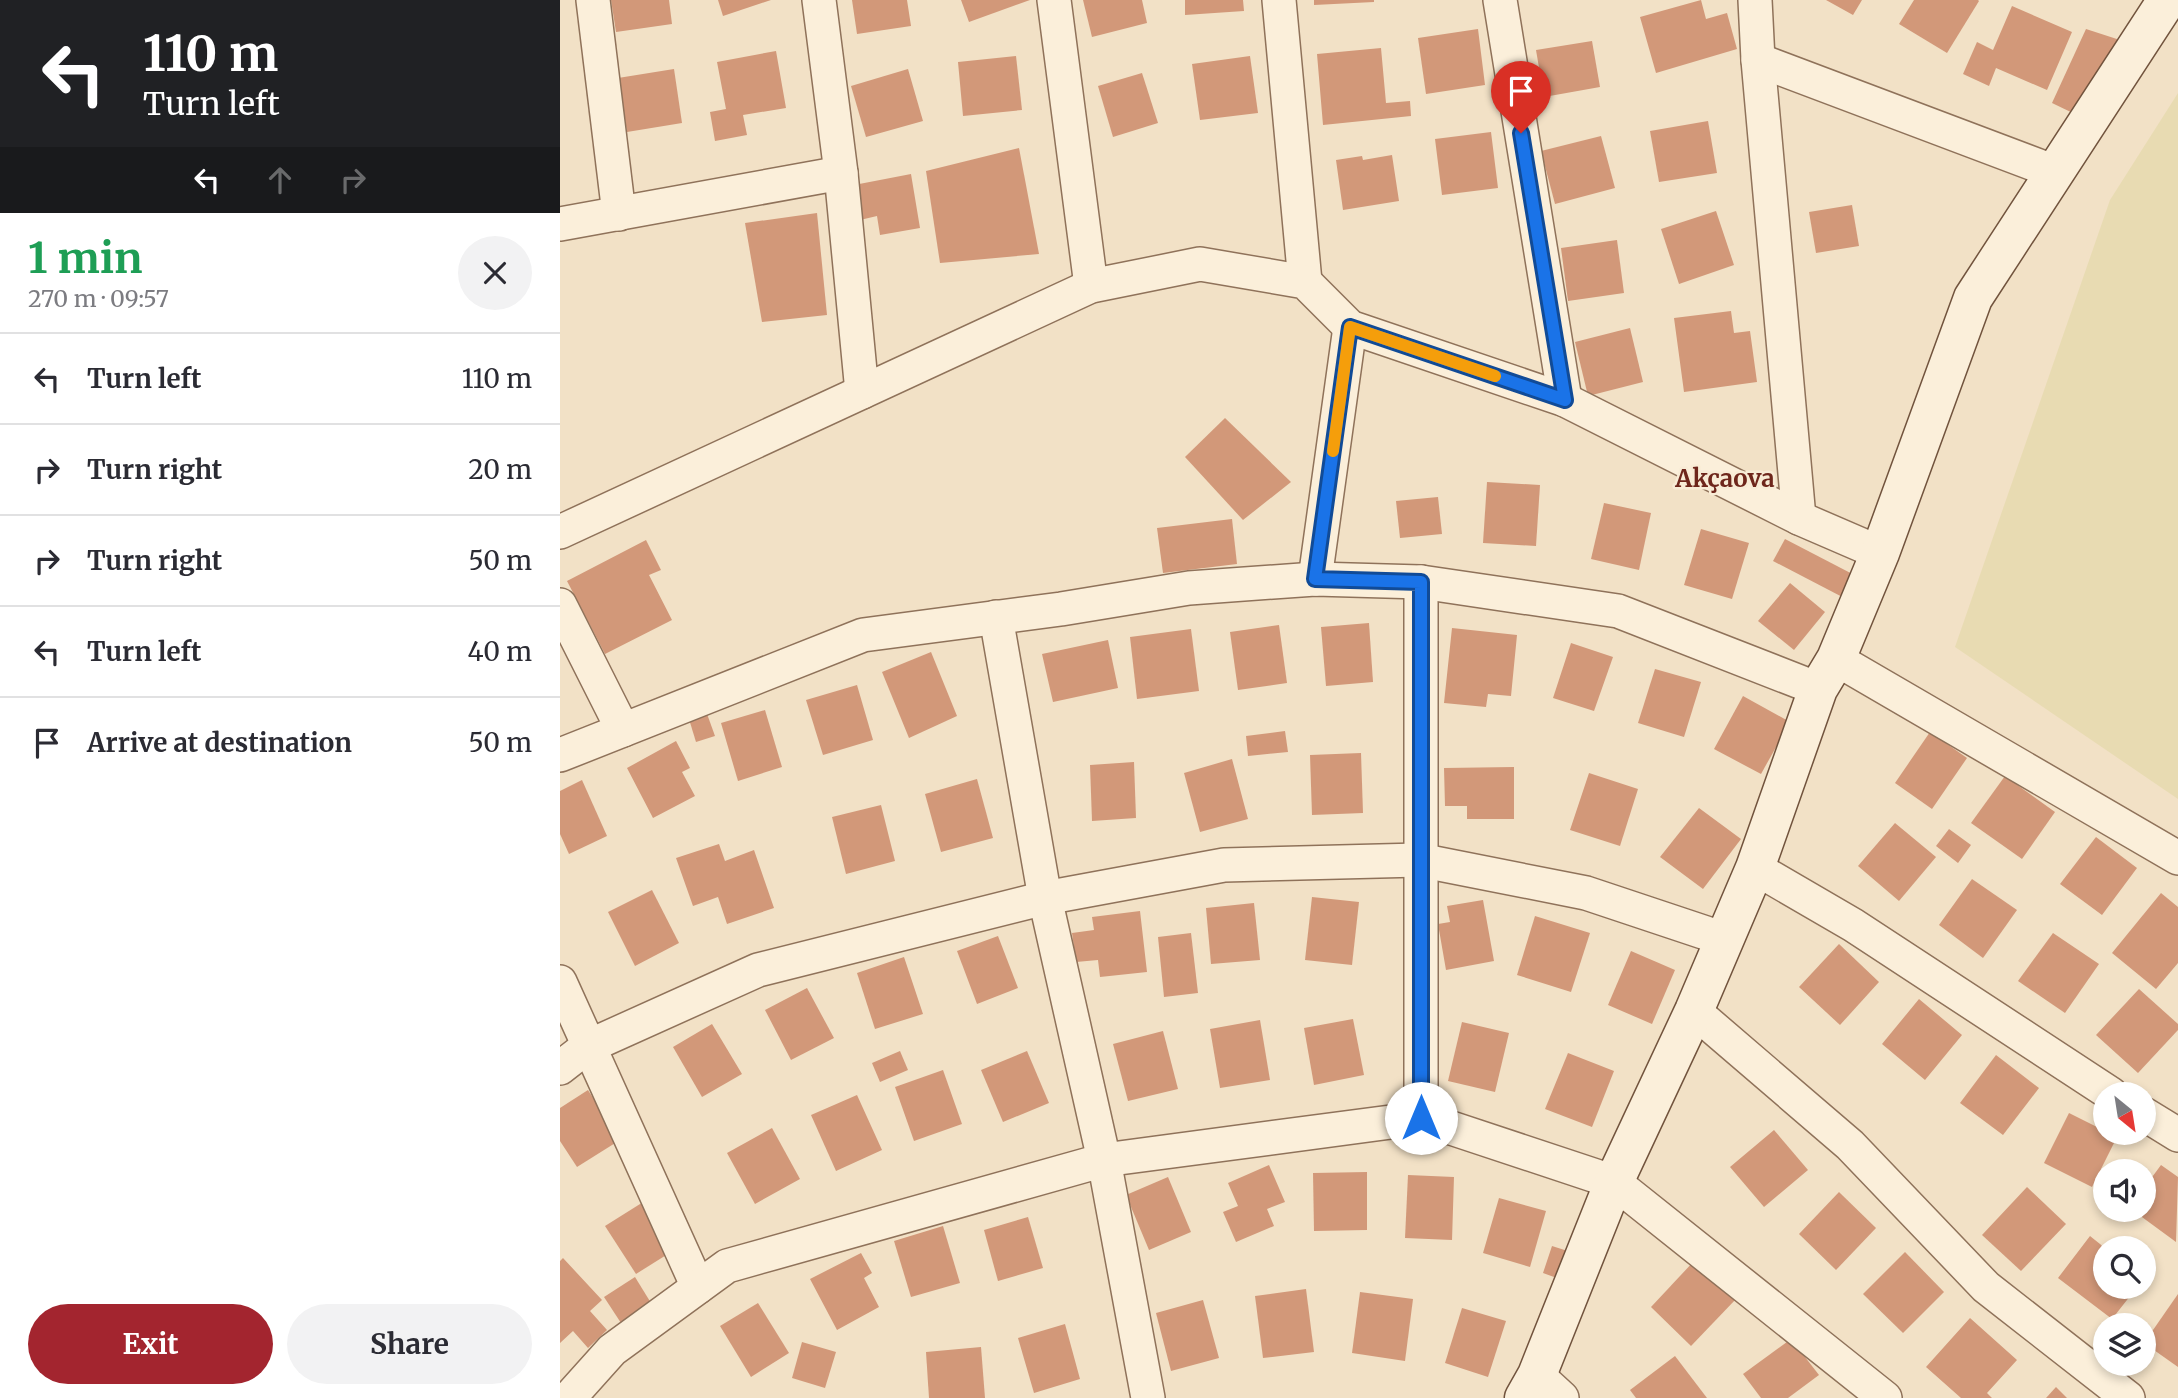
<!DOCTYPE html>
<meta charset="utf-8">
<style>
body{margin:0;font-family:Merriweather,serif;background:#f2f2f3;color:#2b2b33;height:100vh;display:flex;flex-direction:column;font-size:26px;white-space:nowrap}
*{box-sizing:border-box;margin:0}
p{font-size:23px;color:#7c7c81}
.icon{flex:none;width:38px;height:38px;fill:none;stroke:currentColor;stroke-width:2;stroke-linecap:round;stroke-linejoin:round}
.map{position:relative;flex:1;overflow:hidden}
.side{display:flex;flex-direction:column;background:#fff;width:560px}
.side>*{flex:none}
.banner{background:#202124;color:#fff;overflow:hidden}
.needle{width:46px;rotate:150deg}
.controls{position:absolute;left:1533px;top:1082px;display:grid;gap:14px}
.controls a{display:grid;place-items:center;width:63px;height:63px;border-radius:50%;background:#fff;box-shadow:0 4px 10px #0003;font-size:35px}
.pin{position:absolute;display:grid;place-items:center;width:60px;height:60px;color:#fff;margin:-72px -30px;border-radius:50% 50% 50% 0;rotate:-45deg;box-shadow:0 0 7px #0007}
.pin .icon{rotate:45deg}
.me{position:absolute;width:77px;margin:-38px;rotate:0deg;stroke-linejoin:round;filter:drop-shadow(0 0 5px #0008)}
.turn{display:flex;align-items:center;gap:24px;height:147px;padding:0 28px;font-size:32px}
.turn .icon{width:91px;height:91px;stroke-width:2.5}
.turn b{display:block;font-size:49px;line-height:60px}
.lanes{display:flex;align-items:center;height:66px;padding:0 28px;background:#0003;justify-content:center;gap:35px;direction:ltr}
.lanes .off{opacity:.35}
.round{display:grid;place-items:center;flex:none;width:74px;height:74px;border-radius:37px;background:#f2f2f3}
.overview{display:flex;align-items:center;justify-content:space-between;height:119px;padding:0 28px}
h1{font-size:42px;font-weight:700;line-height:52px;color:#1e9e55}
.primary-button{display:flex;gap:14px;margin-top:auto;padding:14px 28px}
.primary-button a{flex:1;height:80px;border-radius:42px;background:#a3252f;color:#fff;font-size:28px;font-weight:700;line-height:80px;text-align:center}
.primary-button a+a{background:#f2f2f3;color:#2b2b33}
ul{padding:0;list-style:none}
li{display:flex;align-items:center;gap:21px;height:91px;padding:0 28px;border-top:2px solid #e1e1e2}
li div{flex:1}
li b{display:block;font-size:26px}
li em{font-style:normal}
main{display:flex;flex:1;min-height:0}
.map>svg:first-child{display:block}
</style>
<main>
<section class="side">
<div class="banner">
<div class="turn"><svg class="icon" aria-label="left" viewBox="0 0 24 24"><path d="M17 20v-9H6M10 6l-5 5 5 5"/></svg><div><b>110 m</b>Turn left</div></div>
<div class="lanes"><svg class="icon" aria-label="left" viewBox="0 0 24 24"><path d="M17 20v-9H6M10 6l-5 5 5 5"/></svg><svg class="icon off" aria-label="ahead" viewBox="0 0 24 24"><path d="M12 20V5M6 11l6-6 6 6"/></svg><svg class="icon off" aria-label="right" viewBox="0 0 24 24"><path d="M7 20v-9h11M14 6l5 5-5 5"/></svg></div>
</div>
<div class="overview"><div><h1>1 min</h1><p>270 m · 09:57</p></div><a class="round"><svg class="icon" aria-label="close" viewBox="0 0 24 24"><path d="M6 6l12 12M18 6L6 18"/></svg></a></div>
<ul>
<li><svg class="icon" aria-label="left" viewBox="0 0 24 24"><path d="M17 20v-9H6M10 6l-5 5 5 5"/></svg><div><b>Turn left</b></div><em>110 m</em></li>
<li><svg class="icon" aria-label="right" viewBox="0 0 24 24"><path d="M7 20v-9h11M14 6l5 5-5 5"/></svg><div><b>Turn right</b></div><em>20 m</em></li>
<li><svg class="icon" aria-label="right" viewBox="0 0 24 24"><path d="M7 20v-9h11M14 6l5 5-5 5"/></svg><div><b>Turn right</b></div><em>50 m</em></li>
<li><svg class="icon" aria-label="left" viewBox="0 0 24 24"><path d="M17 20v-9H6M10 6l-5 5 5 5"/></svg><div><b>Turn left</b></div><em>40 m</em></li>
<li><svg class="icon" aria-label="arrive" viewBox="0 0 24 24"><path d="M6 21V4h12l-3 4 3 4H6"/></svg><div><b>Arrive at destination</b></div><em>50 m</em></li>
</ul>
<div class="primary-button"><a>Exit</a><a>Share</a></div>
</section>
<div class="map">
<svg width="1618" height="1398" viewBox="0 0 1618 1398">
<rect width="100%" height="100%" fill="#f2e1c6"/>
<!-- farmland -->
<path fill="#e8dbb2" d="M1618 93V799L1395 647 1550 200Z"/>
<!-- building -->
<g fill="#d29879">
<path d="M51 0H109L112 24 56 32Z"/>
<path d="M158 0H211L163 16Z"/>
<path d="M292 0H347L351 26 297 34Z"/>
<path d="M401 0H470L409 22Z"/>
<path d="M523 0H582L587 23 532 37Z"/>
<path d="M625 0H683L684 11 625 15Z"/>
<path d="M754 0H814V2L754 5Z"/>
<path d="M1141 0 1146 19 1167 13 1177 49 1096 73 1080 17Z"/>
<path d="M1266 0H1302L1293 15Z"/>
<path d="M1354 0H1418L1419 1 1387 53 1339 24Z"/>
<path d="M1452 6 1512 32 1487 90 1436 68 1429 86 1403 74 1417 42 1433 50Z"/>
<path d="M918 29 925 85 866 94 858 38Z"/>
<path d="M1526 29 1563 41 1519 116 1492 103Z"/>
<path d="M1032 41 1040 87 984 97 976 50Z"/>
<path d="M821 48 826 103 850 101 851 116 763 125 757 54Z"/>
<path d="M216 51 226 108 183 115 187 135 155 141 150 112 166 109 157 62Z"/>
<path d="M456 56 462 110 403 116 398 62Z"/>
<path d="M690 56 698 113 640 120 632 64Z"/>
<path d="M114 69 122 123 67 132 58 78Z"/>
<path d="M348 69 363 121 306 137 291 86Z"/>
<path d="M582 73 598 123 553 137 538 86Z"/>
<path d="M1148 121 1157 173 1099 182 1090 131Z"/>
<path d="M931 132 938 188 882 195 875 139Z"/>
<path d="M1041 136 1055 188 995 204 981 151Z"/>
<path d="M459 148 479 254 380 263 366 171Z"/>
<path d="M832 155 839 201 783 210 776 160 802 156 803 160Z"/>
<path d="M351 174 360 228 320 235 317 216 300 220 294 185Z"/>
<path d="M1292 205 1299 246 1256 253 1249 212Z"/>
<path d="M1156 211 1174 265 1119 284 1101 229Z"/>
<path d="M257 213 267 315 202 322 185 223Z"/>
<path d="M1057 240 1064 293 1008 301 1001 248Z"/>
<path d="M1171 311 1174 333 1190 331 1197 382 1124 392 1114 318Z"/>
<path d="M1070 328 1083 382 1028 396 1015 342Z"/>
<path d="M665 418 731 482 683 520 625 457Z"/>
<path d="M927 482 980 485 976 546 923 543Z"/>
<path d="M878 497 882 534 840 538 836 501Z"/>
<path d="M1044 503 1091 513 1079 570 1031 559Z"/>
<path d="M672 519 677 564 603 573 597 528Z"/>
<path d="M1141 529 1189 543 1172 599 1124 585Z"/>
<path d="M1225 539 1302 579 1290 601 1213 561Z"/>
<path d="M86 540 101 570 89 575 112 620 45 654 7 581Z"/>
<path d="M1230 583 1265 612 1234 650 1198 621Z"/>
<path d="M809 623 813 682 766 686 761 627Z"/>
<path d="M719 625 727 683 678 690 670 632Z"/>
<path d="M892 628 957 635 951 696 928 694 926 707 884 703Z"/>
<path d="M631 629 639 691 577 699 570 637Z"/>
<path d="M548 640 558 688 493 702 482 654Z"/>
<path d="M1011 643 1053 657 1034 711 993 698Z"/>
<path d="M371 652 397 716 349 738 322 672Z"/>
<path d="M1095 669 1141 682 1124 737 1078 723Z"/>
<path d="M297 685 313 740 263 755 246 700Z"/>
<path d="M1183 696 1230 722 1201 774 1154 749Z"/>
<path d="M142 700 155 736 136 742 125 706Z"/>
<path d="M205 710 222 767 178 781 161 723Z"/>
<path d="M725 731 728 752 688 756 686 736Z"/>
<path d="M1370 732 1407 758 1372 809 1335 783Z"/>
<path d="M116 741 130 768 122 772 135 796 93 818 67 768Z"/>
<path d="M801 753 803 813 752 815 750 755Z"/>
<path d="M672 759 688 819 640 832 624 773Z"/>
<path d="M574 762 576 818 532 821 530 765Z"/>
<path d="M954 767V819H907V806H885L884 768Z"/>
<path d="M1029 773 1078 789 1060 846 1010 830Z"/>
<path d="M1445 776 1495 812 1462 859 1411 823Z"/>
<path d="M417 779 433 838 381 852 365 794Z"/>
<path d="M22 780 47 836 9 854 0 834V791Z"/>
<path d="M321 805 335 861 286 874 272 817Z"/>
<path d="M1139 808 1181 839 1143 889 1100 857Z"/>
<path d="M1335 823 1376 857 1339 901 1298 866Z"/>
<path d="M1389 829 1411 845 1398 863 1376 846Z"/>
<path d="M1536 837 1577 868 1542 915 1500 884Z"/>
<path d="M159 844 165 861 194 850 214 908 167 924 158 897 133 906 116 858Z"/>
<path d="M1412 879 1457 910 1423 958 1379 925Z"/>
<path d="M92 890 119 943 75 966 48 912Z"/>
<path d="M1601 893 1618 907V963L1596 989 1552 953Z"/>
<path d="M752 897 799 902 792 965 745 960Z"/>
<path d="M923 900 934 961 886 970 878 924 890 922 887 906Z"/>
<path d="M694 903 700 960 651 964 646 908Z"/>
<path d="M580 911 587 972 540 977 538 960 516 962 512 933 534 930 532 917Z"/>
<path d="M975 916 1030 933 1011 992 957 975Z"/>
<path d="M631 933 638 993 604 997 598 937Z"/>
<path d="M1493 933 1539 964 1505 1013 1458 981Z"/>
<path d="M438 936 458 988 417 1004 397 951Z"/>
<path d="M1279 944 1319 982 1280 1025 1239 987Z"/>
<path d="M1071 951 1115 970 1092 1024 1048 1005Z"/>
<path d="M344 957 363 1014 315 1029 297 973Z"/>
<path d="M247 988 274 1038 231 1060 205 1010Z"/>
<path d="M1579 989 1618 1024V1030L1578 1073 1536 1035Z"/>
<path d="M1359 999 1402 1035 1365 1080 1322 1044Z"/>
<path d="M793 1019 804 1075 754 1085 744 1028Z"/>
<path d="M700 1020 710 1080 660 1088 650 1029Z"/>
<path d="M902 1022 949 1033 935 1092 888 1081Z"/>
<path d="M152 1024 182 1074 142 1097 113 1047Z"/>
<path d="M603 1031 618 1089 568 1101 553 1044Z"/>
<path d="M340 1051 348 1070 320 1082 312 1063Z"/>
<path d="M467 1051 489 1103 443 1122 421 1070Z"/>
<path d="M1008 1053 1054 1071 1032 1127 985 1109Z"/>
<path d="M1436 1055 1479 1088 1443 1135 1400 1103Z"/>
<path d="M383 1070 402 1124 354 1141 335 1087Z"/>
<path d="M28 1090 60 1140 17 1167 0 1141V1108Z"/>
<path d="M297 1095 322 1150 276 1171 251 1115Z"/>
<path d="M1509 1113 1557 1137 1532 1187 1484 1163Z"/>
<path d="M212 1128 240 1179 195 1204 167 1153Z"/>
<path d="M1214 1130 1248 1170 1204 1207 1170 1167Z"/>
<path d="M709 1165 725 1202 707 1209 714 1226 676 1242 663 1212 678 1206 668 1183Z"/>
<path d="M1601 1165 1618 1177 1616 1242 1571 1209H1584V1188Z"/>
<path d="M807 1172V1230L754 1231 753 1173Z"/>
<path d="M848 1175 894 1177 892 1240 845 1238Z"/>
<path d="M608 1177 631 1232 589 1250 566 1195Z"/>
<path d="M1467 1187 1506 1224 1461 1271 1422 1235Z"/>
<path d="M1279 1192 1316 1228 1276 1270 1239 1234Z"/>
<path d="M939 1198 986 1211 970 1267 923 1253Z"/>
<path d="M88 1199 119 1247 76 1274 45 1226Z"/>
<path d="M468 1217 483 1268 438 1281 424 1230Z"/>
<path d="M383 1226 400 1283 351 1297 334 1241Z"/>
<path d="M1530 1236 1545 1248V1286H1578L1552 1319 1498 1278Z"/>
<path d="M992 1246 1014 1253 1005 1281 983 1273Z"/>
<path d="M1345 1252 1384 1292 1343 1333 1303 1294Z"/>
<path d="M301 1253 312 1273 304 1278 319 1307 277 1330 250 1279Z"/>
<path d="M3 1258 42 1300 30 1311 47 1330 28 1348 13 1331 0 1343V1261Z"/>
<path d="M1135 1260 1176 1299 1131 1346 1091 1307Z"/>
<path d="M75 1277 91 1303 61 1323 44 1297Z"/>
<path d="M746 1289 754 1352 703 1358 695 1296Z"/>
<path d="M800 1292 853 1299 845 1361 792 1353Z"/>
<path d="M1618 1294V1367L1584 1343Z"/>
<path d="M643 1300 659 1358 611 1371 596 1313Z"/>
<path d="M198 1303 229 1353 191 1377 160 1326Z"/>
<path d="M902 1308 946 1321 928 1377 885 1363Z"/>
<path d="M1410 1318 1457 1360 1427 1393 1432 1398H1401L1366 1367Z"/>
<path d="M505 1324 520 1379 474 1393 458 1338Z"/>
<path d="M1231 1339 1259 1375 1228 1398H1201L1183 1374Z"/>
<path d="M242 1342 276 1352 265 1388 232 1378Z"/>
<path d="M421 1347 425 1398H369L366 1352Z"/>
<path d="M1115 1356 1147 1398H1076L1070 1390Z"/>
<path d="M1496 1387 1507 1398H1486Z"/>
</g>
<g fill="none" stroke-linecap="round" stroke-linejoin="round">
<!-- street casing -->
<g stroke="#8f725a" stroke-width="36">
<g id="street">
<path d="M33 0 59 214"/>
<path d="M259 0 281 173 302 392"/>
<path d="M494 0 531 286"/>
<path d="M719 0 745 282"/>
<path d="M940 0 1005 400"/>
<path d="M1195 0 1198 60 1239 518"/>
<path d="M1198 60 1495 172"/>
<path d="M0 224 281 173"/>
<path d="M0 532 531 286 640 264 745 282 790 327 1005 400 1239 518 1320 553"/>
<path d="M755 579 790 327"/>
<path d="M861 582V1118"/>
<path d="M0 605 63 730"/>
<path d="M436 617 485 898 544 1160 588 1398"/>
<path d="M1276 659 1618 858"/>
<path d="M0 755 303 635 501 609 629 588 755 579 861 582 1058 611 1258 689"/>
<path d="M1195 868 1293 925 1551 1094"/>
<path d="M0 982 138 1287"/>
<path d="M1134 1011 1290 1145 1426 1287 1568 1398"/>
<path d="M0 1068 27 1047 198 970 485 898 664 865 859 860 1026 893 1164 939"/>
<path d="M1584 1114 1618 1135"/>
<path d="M977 1375 1002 1398"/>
<path d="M9 1398 52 1350 167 1266 544 1160 861 1118 1054 1182 1325 1398"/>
</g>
</g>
<!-- secondary casing -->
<g stroke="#71533d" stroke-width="41">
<path id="secondary" d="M964 1398 977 1375 1054 1182 1134 1011 1195 868 1258 689 1276 659 1320 553 1413 298 1607 0"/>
</g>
<!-- street -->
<use href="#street" stroke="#fbefda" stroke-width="33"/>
<!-- secondary -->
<use href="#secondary" stroke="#fbefda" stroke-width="38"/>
</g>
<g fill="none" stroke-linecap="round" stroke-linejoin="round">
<!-- route casing -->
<g stroke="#114b97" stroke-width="18">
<path id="route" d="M861 1118V582L755 579 790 327 1005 400 961 133"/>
</g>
<!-- route -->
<use href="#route" stroke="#1a73e8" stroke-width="12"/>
<!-- slow -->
<path stroke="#f59e0b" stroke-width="12" d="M773 451 790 327 935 376"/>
</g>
<g text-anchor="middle" stroke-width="5" stroke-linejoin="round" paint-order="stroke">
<!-- quarter labels -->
<g font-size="24" font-weight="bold" fill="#6e261b" stroke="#f8ecd6">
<text x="1165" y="487">Akçaova</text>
</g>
</g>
</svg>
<div class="controls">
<a><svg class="needle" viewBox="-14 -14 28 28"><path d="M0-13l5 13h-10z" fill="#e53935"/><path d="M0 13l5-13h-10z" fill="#7c7c81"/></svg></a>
<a><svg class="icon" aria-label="sound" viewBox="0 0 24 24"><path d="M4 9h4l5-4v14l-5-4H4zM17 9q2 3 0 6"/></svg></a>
<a><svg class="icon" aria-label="search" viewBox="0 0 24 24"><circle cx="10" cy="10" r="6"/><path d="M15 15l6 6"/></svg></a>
<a><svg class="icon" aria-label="layers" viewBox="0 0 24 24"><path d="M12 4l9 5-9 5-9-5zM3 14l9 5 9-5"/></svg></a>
</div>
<div class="pin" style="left:961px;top:133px;background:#d93025"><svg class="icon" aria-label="arrive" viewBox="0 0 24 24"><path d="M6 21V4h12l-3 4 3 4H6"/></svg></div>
<svg class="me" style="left:861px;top:1118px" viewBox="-20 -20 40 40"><circle r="19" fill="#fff"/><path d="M0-13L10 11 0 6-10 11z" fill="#1a73e8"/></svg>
</div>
</main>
